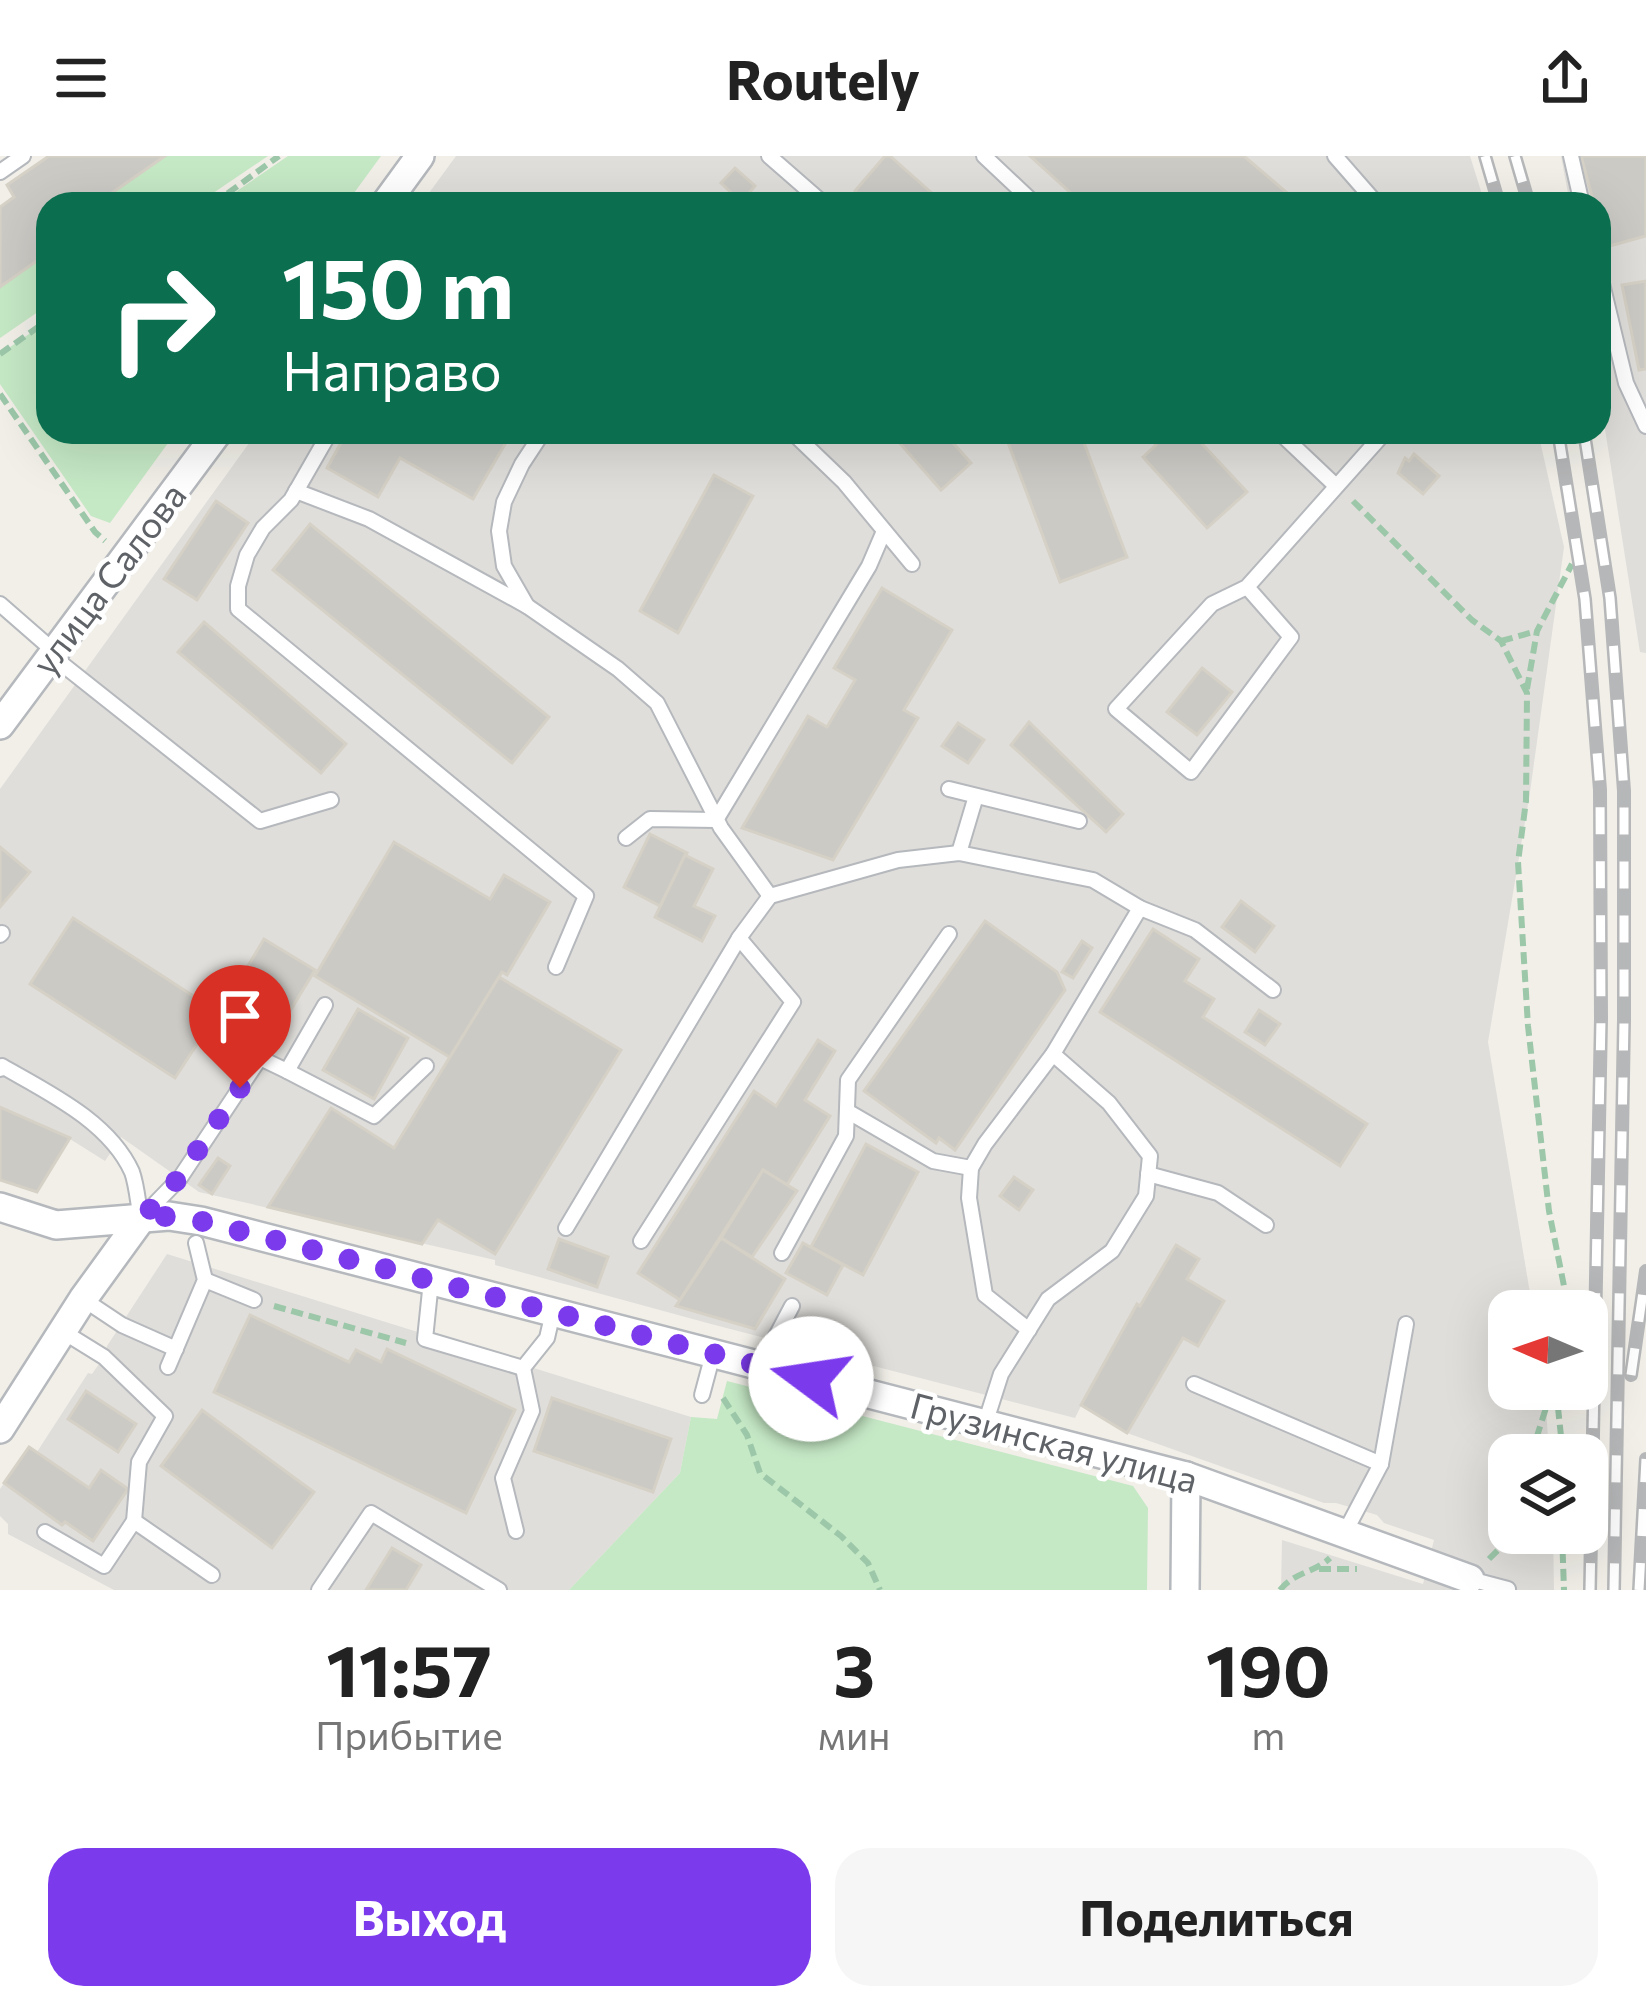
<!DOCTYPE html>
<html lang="ru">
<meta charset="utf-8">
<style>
body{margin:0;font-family:Commissioner,sans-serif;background:#f6f6f6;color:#222;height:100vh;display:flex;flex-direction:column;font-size:45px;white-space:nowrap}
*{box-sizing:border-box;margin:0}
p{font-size:39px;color:#767676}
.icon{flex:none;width:66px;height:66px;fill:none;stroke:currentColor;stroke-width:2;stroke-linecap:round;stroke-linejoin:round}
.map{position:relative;height:1434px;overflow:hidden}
.side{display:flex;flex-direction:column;background:#fff;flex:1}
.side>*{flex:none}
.banner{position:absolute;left:36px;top:36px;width:1575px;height:252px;border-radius:36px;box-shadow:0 12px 48px #0002;background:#0b6e4f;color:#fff;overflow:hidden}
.needle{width:78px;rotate:272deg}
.tools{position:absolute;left:1488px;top:1134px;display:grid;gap:24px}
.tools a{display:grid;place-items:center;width:120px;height:120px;border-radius:24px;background:#fff;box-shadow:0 12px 48px #0002;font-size:60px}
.pin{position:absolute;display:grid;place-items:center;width:102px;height:102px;color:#fff;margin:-123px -51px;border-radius:50% 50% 50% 0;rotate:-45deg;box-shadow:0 0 12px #0007}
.pin .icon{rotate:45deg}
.me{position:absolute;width:132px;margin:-66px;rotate:284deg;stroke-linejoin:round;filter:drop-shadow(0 0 9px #0008)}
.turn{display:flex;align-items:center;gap:42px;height:252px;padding:0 48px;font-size:54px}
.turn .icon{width:156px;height:156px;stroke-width:2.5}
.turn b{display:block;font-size:84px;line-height:102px}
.eta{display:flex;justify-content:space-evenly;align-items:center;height:204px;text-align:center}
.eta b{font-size:72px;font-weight:700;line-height:84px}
.action{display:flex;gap:24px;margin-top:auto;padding:24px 48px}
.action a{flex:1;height:138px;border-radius:36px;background:#7c3aed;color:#fff;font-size:48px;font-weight:700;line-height:138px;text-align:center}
.action a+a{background:#f6f6f6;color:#222}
header{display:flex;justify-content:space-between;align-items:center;height:156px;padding:0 48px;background:#fff;font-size:54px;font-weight:700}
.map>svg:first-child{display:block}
</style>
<header><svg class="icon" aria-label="menu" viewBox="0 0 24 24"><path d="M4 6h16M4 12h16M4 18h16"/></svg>Routely<svg class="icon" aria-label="share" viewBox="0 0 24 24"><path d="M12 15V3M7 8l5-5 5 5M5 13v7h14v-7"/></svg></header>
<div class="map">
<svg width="1646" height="1434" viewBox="0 0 1646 1434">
<rect width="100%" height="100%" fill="#f1efe8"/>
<!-- industrial -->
<g fill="#e0deda">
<path d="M456 0H1470L1485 48H421Z"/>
<path d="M1561 0H1646V497L1640 496 1599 235V48H1570Z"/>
<path d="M257 276H1538L1564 391 1530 636 1488 886 1533 1155H1509V1233H1545L1549 1299H1509V1377H1553L1554 1434H1281L1282 1384 1423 1428 1434 1384 1384 1367 1377 1359 1336 1347H1324L1127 1277 1081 1250 1075 1262 711 1168 495 1109V1104L199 1036 121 981 105 1005 70 983 37 1036 0 1024V633Z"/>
<path d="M167 1098 691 1261 680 1317 569 1434H114L8 1378V1368L0 1360V1333L29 1291 37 1296 88 1217 92 1218 104 1201 107 1190Z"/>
</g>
<!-- green -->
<g fill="#c5e8c5">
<path d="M165 0H268L197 48H96Z"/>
<path d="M288 0H381L346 48H218Z"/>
<path d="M48 97V149L0 182V131Z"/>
<path d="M48 165V276H176L110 367 91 360 0 228V198Z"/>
<path d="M727 1225 1133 1330 1148 1352 1147 1434H569L680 1317 691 1261 717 1263Z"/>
</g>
<!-- building -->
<g fill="#cccac5" stroke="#d6d1c6" stroke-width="3">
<path d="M49 0H165L96 48H48V97L0 131V51L14 41 7 29Z"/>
<path d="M885 0H890L944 48H869L855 35Z"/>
<path d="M1030 0H1244L1300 48H1083Z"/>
<path d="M1581 0H1646V80L1606 91 1599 48H1594Z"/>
<path d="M735 12 755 30 741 46 721 27Z"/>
<path d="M1646 125V213L1639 214 1622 129Z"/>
<path d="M347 276H512L473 343 400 302 378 341 327 312Z"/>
<path d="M890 276H950L946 279 971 307 941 334Z"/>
<path d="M1004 276H1080L1127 401 1060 426Z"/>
<path d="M1145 276H1191L1247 336 1207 372 1143 301 1156 289Z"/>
<path d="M1414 298 1439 320 1423 338 1398 317 1405 302 1409 305Z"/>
<path d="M714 319 753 340 678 477 640 455Z"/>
<path d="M216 345 248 367 197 444 164 423Z"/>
<path d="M310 368 549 561 512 607 273 414Z"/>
<path d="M882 432 952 474 904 554 918 562 833 704 742 672 808 560 827 571 855 524 834 512Z"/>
<path d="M204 466 346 588 321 617 178 496Z"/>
<path d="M1202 512 1232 536 1197 579 1167 556Z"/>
<path d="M1029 566 1123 658 1106 676 1011 589Z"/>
<path d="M958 567 984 584 968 607 942 590Z"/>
<path d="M650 678 687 697 660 750 624 731Z"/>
<path d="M394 686 490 743 504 719 550 746 507 819 502 816 451 902 315 820Z"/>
<path d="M0 691 30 716 0 751Z"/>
<path d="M685 699 713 713 694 750 715 760 702 785 655 761Z"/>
<path d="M1241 745 1274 770 1255 796 1222 771Z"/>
<path d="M73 762 218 856 175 922 30 828Z"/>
<path d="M985 765 1057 816 1065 834 955 994 939 982 936 987 864 935Z"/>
<path d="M1153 773 1199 803 1185 825 1214 843 1203 861 1367 968 1340 1010 1100 856Z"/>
<path d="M264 783 315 814 270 888 220 857Z"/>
<path d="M1082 785 1092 792 1073 822 1062 816Z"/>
<path d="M499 821 621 894 495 1098 438 1064 422 1088 268 1051 331 952 394 992Z"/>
<path d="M358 853 408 882 374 943 323 914Z"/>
<path d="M1259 854 1280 868 1265 889 1245 876Z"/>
<path d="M818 884 835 895 805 944 830 960 787 1029 763 1014 680 1144 638 1117 754 935 776 950Z"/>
<path d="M0 951 70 982 37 1036 0 1024Z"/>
<path d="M866 988 918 1016 863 1119 811 1091Z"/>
<path d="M218 1002 230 1010 212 1038 199 1029Z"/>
<path d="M763 1014 797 1035 752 1101 721 1082Z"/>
<path d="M1014 1021 1033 1034 1019 1054 1000 1040Z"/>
<path d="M721 1082 785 1123 755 1173 676 1150Z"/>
<path d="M559 1083 608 1101 597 1131 548 1113Z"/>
<path d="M803 1087 843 1109 827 1139 786 1117Z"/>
<path d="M1176 1089 1199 1103 1187 1123 1224 1145 1198 1190 1183 1182 1127 1277 1081 1249 1137 1148 1140 1150Z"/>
<path d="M250 1159 349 1206 356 1194 381 1206 387 1193 515 1254 466 1357 214 1236Z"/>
<path d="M86 1235 136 1268 118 1296 68 1263Z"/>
<path d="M552 1242 671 1283 653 1336 534 1295Z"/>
<path d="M202 1254 314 1336 272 1392 161 1310Z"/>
<path d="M29 1291 89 1332 101 1314 128 1333 93 1385 65 1366 62 1369 4 1327Z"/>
<path d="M392 1392 421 1409 406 1434H366Z"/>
</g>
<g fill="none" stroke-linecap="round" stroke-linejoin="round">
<!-- service casing -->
<g stroke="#b5b8bc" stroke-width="18">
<g id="service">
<path d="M769 0 824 48"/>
<path d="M984 0 1035 48"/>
<path d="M1335 0 1377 48"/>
<path d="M1571 0 1582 48"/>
<path d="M0 16 23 0"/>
<path d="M1599 115 1626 227 1646 270"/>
<path d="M330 276 291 344 263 372 247 399 238 430V453L586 740 556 811"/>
<path d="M543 276 522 308 504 346 499 375 504 410 527 450 618 513 657 547 721 672 770 740"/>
<path d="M792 276 844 326 912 408"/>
<path d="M1279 276 1336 330"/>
<path d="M296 335 369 363 527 450"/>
<path d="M1247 431 1291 481 1191 616 1116 553 1212 448 1247 431 1385 276"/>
<path d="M0 448 55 496"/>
<path d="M52 500 260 665 331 644"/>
<path d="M949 633 1079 665"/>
<path d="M626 682 650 663 716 664 869 410 884 375"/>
<path d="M959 697 976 640"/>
<path d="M0 779 2 777"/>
<path d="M739 782 770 740 898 704 959 697 1093 724 1140 752 1195 774 1273 834"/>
<path d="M0 913 2 910C47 936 109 965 132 1016 137 1030 138 1048 141 1063"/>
<path d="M287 915 374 960 426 910"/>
<path d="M847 955 933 1005 971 1012"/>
<path d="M1148 1018 1218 1037 1266 1069"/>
<path d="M144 1059 180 1022 260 902 287 915 325 849"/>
<path d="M566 1072 739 782 793 846 641 1085"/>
<path d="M782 1097 846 980 848 924 949 778"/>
<path d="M205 1124 254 1144"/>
<path d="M431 1125 425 1183 523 1212"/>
<path d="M83 1143 122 1169 176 1193"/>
<path d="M1029 1174 985 1139 969 1042 971 1012 985 988 1053 898 1140 752"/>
<path d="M168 1211 205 1124 196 1087"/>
<path d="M767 1211 774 1184 792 1150"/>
<path d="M1194 1228 1381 1308"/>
<path d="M702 1239 713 1198"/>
<path d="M985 1268 1001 1218 1048 1143 1112 1095 1146 1040 1150 1000 1109 947 1053 898"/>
<path d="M134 1365 212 1419"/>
<path d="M516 1375 503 1322 532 1255 523 1212 547 1182 553 1156"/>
<path d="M45 1376 104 1410 134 1365 139 1306 165 1260 104 1201 62 1175"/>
<path d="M1344 1378 1381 1308 1406 1168"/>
<path d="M1470 1423 1508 1433"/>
<path d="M319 1434 371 1357 499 1434"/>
</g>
</g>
<!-- minor casing -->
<g stroke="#b5b8bc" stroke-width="32">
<g id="minor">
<path d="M385 48 420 0"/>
<path d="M0 569 218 276"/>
<path d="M0 1051 56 1069 169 1060 201 1065 1186 1320 1470 1423"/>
<path d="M0 1273 83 1143 141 1063"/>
<path d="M1185 1434 1186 1320"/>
</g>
</g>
<!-- path -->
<g stroke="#9cc7a9" stroke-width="6" stroke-dasharray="12 6" stroke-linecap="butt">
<path d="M213 48 279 0"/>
<path d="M0 198 48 164"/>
<path d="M0 238 95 376 105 385"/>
<path d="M1353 345 1472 464 1501 485 1527 537 1526 645 1518 706 1528 870 1549 1055 1569 1155"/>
<path d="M1501 485 1537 475"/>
<path d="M1527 533 1537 475 1572 408"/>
<path d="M274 1150 406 1187"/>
<path d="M1556 1233 1563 1299"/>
<path d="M723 1242 747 1279 760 1317 841 1380 868 1407 880 1434"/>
<path d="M1531 1299 1552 1233"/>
<path d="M1562 1377 1564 1434"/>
<path d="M1489 1403 1502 1390 1509 1367"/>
<path d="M1319 1413H1357"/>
<path d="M1280 1434C1294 1416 1314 1417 1330 1402"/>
</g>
<!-- service -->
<use href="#service" stroke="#fff" stroke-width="14"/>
<!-- minor -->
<use href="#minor" stroke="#fff" stroke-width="27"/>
<!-- rail casing -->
<g stroke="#b6b7b8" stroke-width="14">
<g id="rail">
<path d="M1485 0 1499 48"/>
<path d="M1515 0 1529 48"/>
<path d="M1558 276 1585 443 1600 634 1601 863 1590 1434"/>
<path d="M1584 276 1610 442 1624 635V864L1614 1434"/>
<path d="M1631 1219 1646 1115"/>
<path d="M1639 1434 1646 1303"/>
</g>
</g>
<!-- rail -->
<use href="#rail" stroke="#fff" stroke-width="9" stroke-dasharray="27" stroke-linecap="butt"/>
</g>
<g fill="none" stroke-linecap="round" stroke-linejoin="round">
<!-- route -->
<path stroke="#7c3aed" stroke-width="21" stroke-dasharray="0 37.8" d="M240 932 179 1022 141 1063 170 1060 201 1065 811 1223"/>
</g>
<g text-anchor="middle" stroke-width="9" stroke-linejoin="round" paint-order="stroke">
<!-- street labels -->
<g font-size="36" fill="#5f6368" stroke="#fff">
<text transform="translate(109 423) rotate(-53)" y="13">улица Салова</text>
<text transform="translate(1054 1287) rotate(15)" y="13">Грузинская улица</text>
</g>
</g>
</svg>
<div class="tools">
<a><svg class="needle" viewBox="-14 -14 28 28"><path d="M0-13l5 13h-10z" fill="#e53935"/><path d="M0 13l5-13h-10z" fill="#767676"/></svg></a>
<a><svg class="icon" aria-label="layers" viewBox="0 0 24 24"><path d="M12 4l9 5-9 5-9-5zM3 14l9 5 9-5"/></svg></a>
</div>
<div class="pin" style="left:240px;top:932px;background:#d93025"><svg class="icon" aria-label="arrive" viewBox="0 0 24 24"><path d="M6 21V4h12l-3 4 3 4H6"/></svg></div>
<svg class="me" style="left:811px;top:1223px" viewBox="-20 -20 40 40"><circle r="19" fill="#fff"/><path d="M0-13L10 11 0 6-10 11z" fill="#7c3aed"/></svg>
<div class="banner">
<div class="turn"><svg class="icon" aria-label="right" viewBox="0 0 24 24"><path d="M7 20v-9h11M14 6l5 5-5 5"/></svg><div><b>150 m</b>Направо</div></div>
</div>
</div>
<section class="side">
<div class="eta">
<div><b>11:57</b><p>Прибытие</p></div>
<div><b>3</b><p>мин</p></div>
<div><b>190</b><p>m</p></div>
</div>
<div class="action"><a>Выход</a><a>Поделиться</a></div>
</section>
